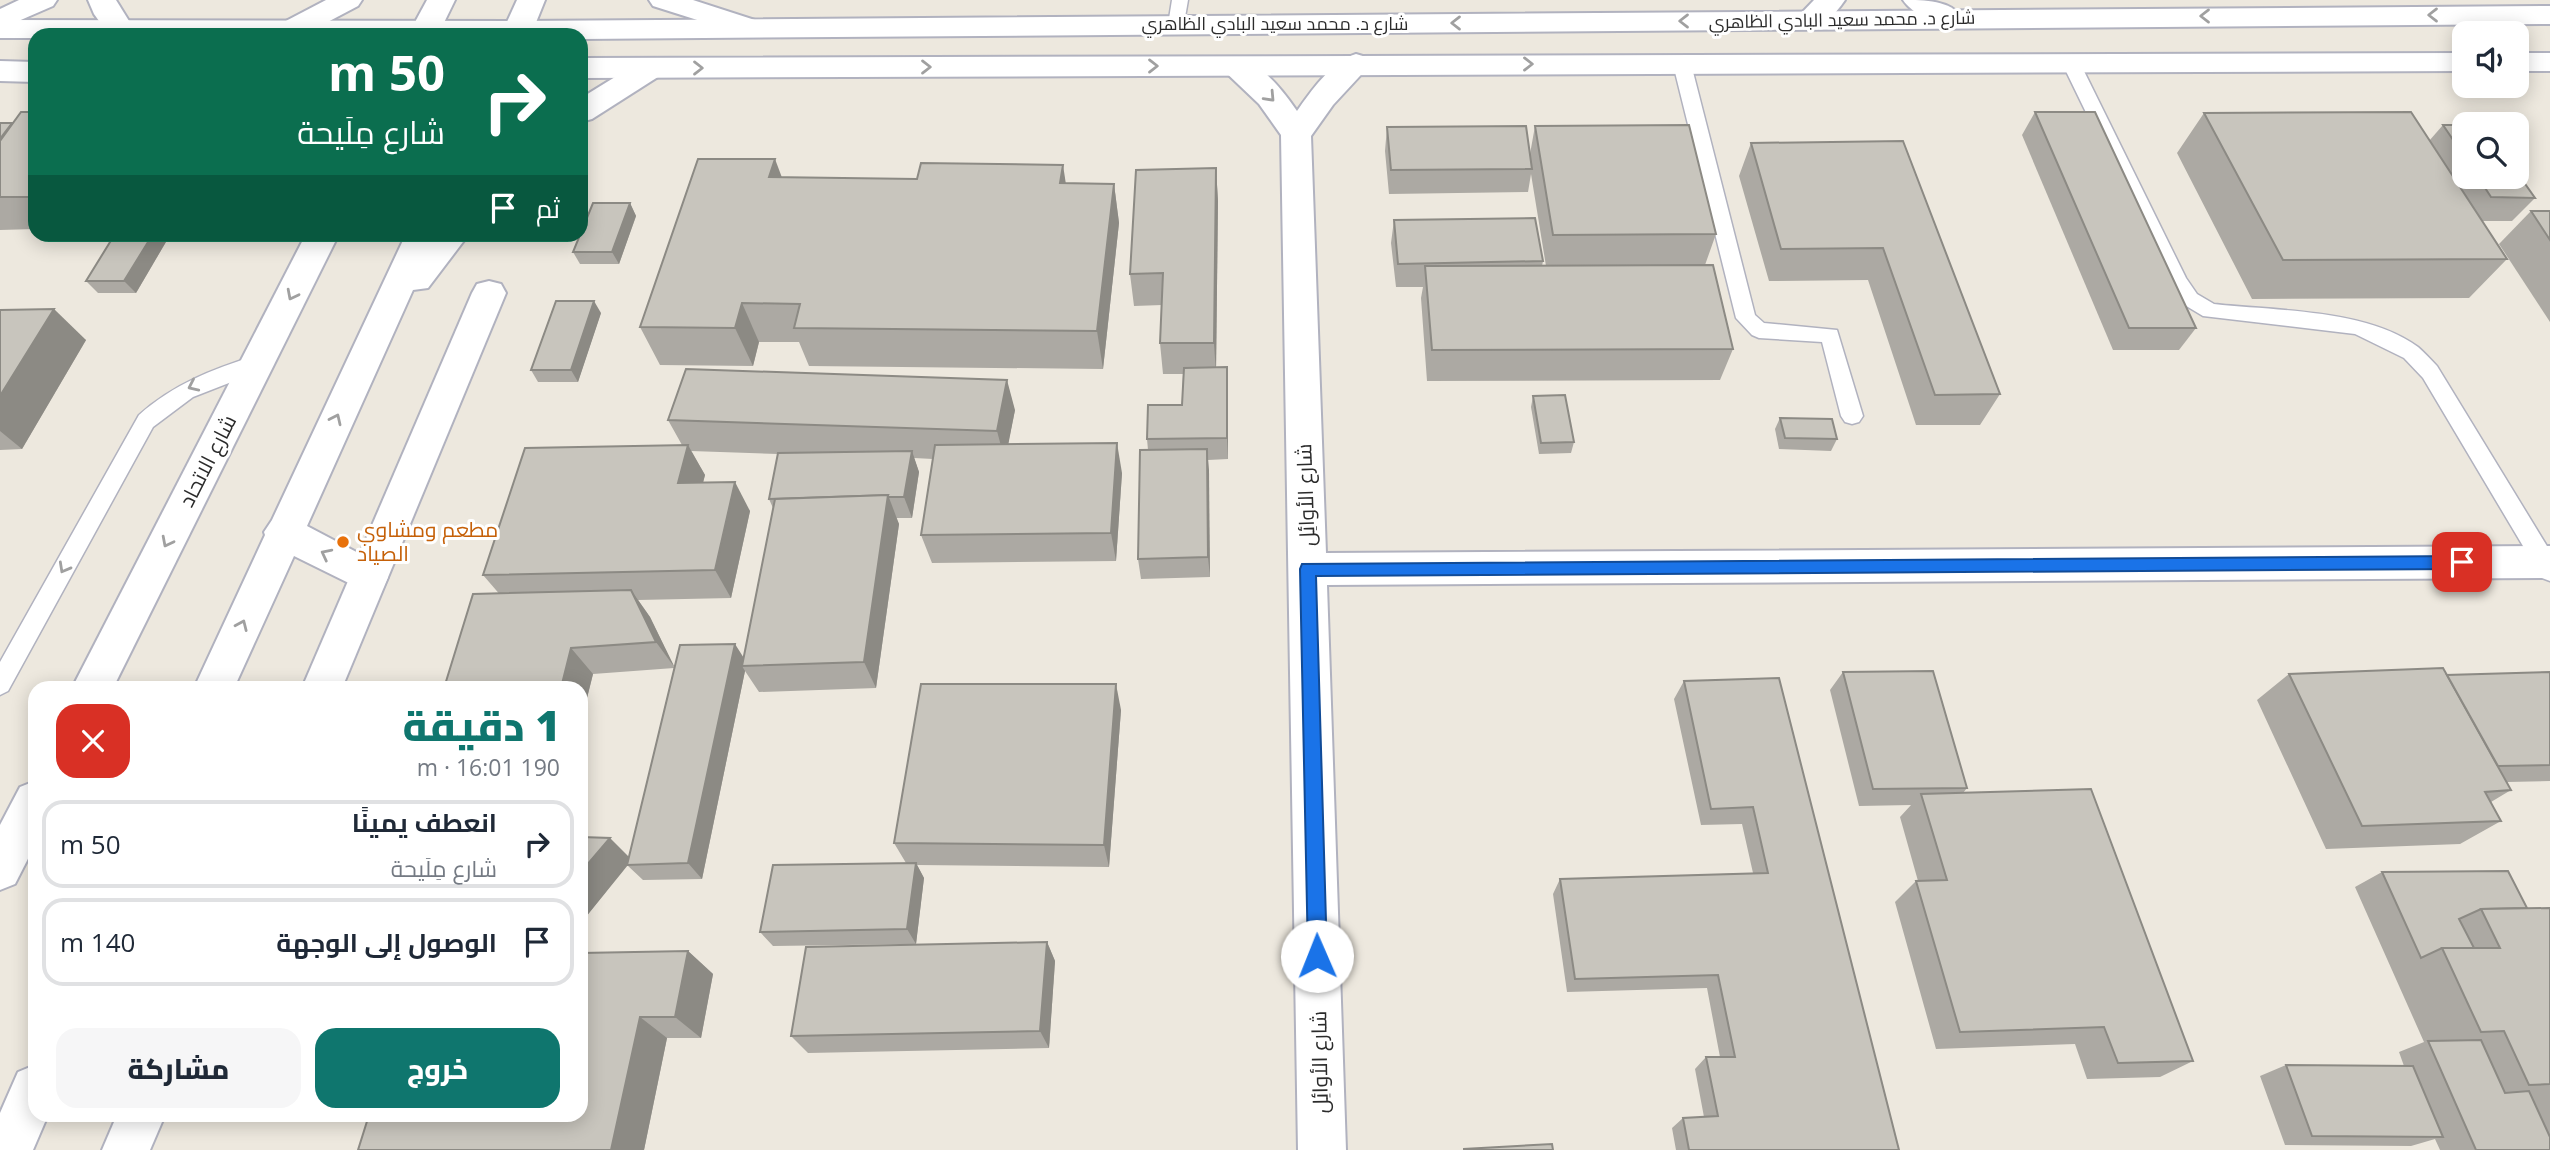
<!DOCTYPE html>
<html lang="ar">
<meta charset="utf-8">
<style>
body{margin:0;font-family:"Open Sans",Cairo,sans-serif;background:#f6f6f7;color:#1f2937;direction:rtl;height:100vh;display:flex;flex-direction:column;font-size:26px;white-space:nowrap}
*{box-sizing:border-box;margin:0}
p{font-size:23px;color:#747a83}
.icon{flex:none;width:38px;height:38px;fill:none;stroke:currentColor;stroke-width:2;stroke-linecap:round;stroke-linejoin:round}
.map{position:relative;flex:1;overflow:hidden;direction:ltr}
.side{position:absolute;left:28px;top:681px;width:560px;height:441px;display:flex;flex-direction:column;background:#fff;border-radius:21px;box-shadow:0 4px 18px #0003;direction:rtl}
.side>*{flex:none}
.banner{position:absolute;left:28px;top:28px;width:560px;height:214px;border-radius:21px;box-shadow:0 4px 18px #0003;direction:rtl;background:#0b6e4f;color:#fff;overflow:hidden}
.buttons{position:absolute;left:2452px;top:21px;display:grid;gap:14px}
.buttons a{display:grid;place-items:center;width:77px;height:77px;border-radius:14px;background:#fff;box-shadow:0 4px 18px #0003;font-size:35px}
.pin{position:absolute;display:grid;place-items:center;width:60px;height:60px;color:#fff;margin:-30px;border-radius:14px;box-shadow:0 4px 10px #0006}
.me{position:absolute;width:77px;margin:-38px;rotate:359deg;stroke-linejoin:round;filter:drop-shadow(0 0 5px #0008)}
.turn{display:flex;align-items:center;gap:24px;height:147px;padding:0 28px;font-size:32px}
.turn .icon{width:91px;height:91px;stroke-width:2.5}
.turn b{display:block;font-size:49px;line-height:60px}
.then{display:flex;align-items:center;height:66px;padding:0 28px;background:#0003;gap:14px;font-size:26px}
.round{display:grid;place-items:center;flex:none;width:74px;height:74px;border-radius:21px;background:#f6f6f7}
.head{display:flex;align-items:center;justify-content:space-between;height:119px;padding:0 28px}
h1{font-size:42px;font-weight:800;line-height:52px;color:#0f766e}
.cta{display:flex;gap:14px;margin-top:auto;padding:14px 28px}
.cta a{flex:1;height:80px;border-radius:21px;background:#0f766e;color:#fff;font-size:28px;font-weight:800;line-height:80px;text-align:center}
.cta a+a{background:#f6f6f7;color:#1f2937}
ul{padding:0;list-style:none}
li{display:flex;align-items:center;gap:21px;height:88px;margin:0 14px 10px;padding:0 14px;border:4px solid #e0e1e3;border-radius:21px}
li div{flex:1}
li b{display:block;font-size:26px}
li em{font-style:normal}
.map>svg:first-child{display:block}
</style>
<div class="map">
<svg width="2550" height="1150" viewBox="0 0 2550 1150">
<rect width="100%" height="100%" fill="#ede8de"/>
<g fill="none" stroke-linecap="round" stroke-linejoin="round">
<!-- service casing -->
<g stroke="#b1b2bf" stroke-width="3">
<g id="service">
<path d="M1172 0H1188L1183 29H1171L1168 25Z"/>
<path d="M2071 57 2080 63 2186 278 2197 294 2214 304C2276 311 2367 309 2418 347 2425 353 2431 360 2437 366L2550 551V581L2542 578 2423 378 2404 358 2355 334 2203 316 2183 304 2168 281 2062 63Z"/>
<path d="M1682 58 1691 64 1755 315 1764 323 1837 330 1863 416 1859 422 1852 424 1845 422 1841 416 1822 342 1759 338 1752 335 1736 318 1673 64Z"/>
<path d="M258 355 265 357 268 363 265 369 193 397 153 427 8 691 0 695V662L139 415C174 384 213 369 258 355Z"/>
</g>
</g>
<!-- minor casing -->
<g stroke="#b1b2bf" stroke-width="4">
<g id="minor">
<path d="M19 0H57L53 6 0 29V9Z"/>
<path d="M88 0H116L134 29 131 35H109L94 14Z"/>
<path d="M1814 0H1845C1834 16 1818 33 1798 27L1794 21Z"/>
<path d="M1903 0C1925 0 1950 0 1963 18L1959 24C1941 29 1913 15 1903 0Z"/>
<path d="M1356 54 1366 57 1371 64 1333 105 1311 136 1326 553 2550 546V578L1327 585 1346 1150H1298L1281 135 1259 104 1219 66 1224 59C1253 51 1282 89 1297 111 1311 91 1332 61 1356 54Z"/>
<path d="M489 281 501 284 506 293 342 688H302L472 293 477 284Z"/>
<path d="M117 1115H165L150 1150H102Z"/>
</g>
</g>
<!-- tertiary casing -->
<g stroke="#b1b2bf" stroke-width="4">
<g id="tertiary">
<path d="M2550 6V24L581 39V35H35V38H0V20L518 21Z"/>
<path d="M2464 53V71L581 78V58Z"/>
<rect x="2516" y="53" width="34" height="18"/>
<path d="M0 61 35 62V82L0 81Z"/>
</g>
</g>
<!-- secondary casing -->
<g stroke="#b1b2bf" stroke-width="4">
<g id="secondary">
<path d="M326 0H362L358 6 303 35H281L278 29 282 23Z"/>
<path d="M427 0H455L438 35H408Z"/>
<path d="M517 0H545L531 35H501Z"/>
<path d="M649 0H693L761 22 765 28 761 34 751 37 653 6Z"/>
<path d="M651 58 661 61 666 68 661 75 592 119 581 122V98L641 61Z"/>
<path d="M306 234H339L113 688H72Z"/>
<path d="M406 234H469L428 288 413 290 307 526 383 566 388 577 383 588 369 593 294 556 234 688H194L265 535 264 532 272 520Z"/>
<path d="M35 781V845L15 884 0 890V825L20 787Z"/>
<path d="M35 1065V1115H48L33 1150H0V1113L18 1072Z"/>
</g>
</g>
<!-- service -->
<use href="#service" fill="#fff" fill-rule="evenodd"/>
<!-- minor -->
<use href="#minor" fill="#fff" fill-rule="evenodd"/>
<!-- tertiary -->
<use href="#tertiary" fill="#fff" fill-rule="evenodd"/>
<!-- secondary -->
<use href="#secondary" fill="#fff" fill-rule="evenodd"/>
</g>
<!-- wall -->
<g fill="#aca9a3" fill-rule="evenodd">
<path d="M35 112V229L0 230V123H13Z"/>
<path d="M2035 112 2196 328 2179 350H2113L2022 135Z"/>
<path d="M2204 113 2429 141 2443 125H2464V177H2516L2535 198 2512 221H2482L2507 259 2469 298 2252 299 2177 153Z"/>
<path d="M1535 126 1716 234 1705 265 1733 349 1720 380 1427 381 1421 298 1423 287H1396L1391 243 1394 220 1543 261 1542 266H1546L1531 174 1528 192 1389 194 1385 151 1387 127 1530 154Z"/>
<path d="M1903 141 2000 394 1980 425H1916L1868 280 1769 281 1739 176 1751 143Z"/>
<path d="M1216 168 1218 201 1216 367 1228 389V459L1208 460 1210 577 1141 579 1138 559 1148 450 1147 439 1182 405 1183 374H1163L1160 343 1162 305 1134 306 1130 274Z"/>
<path d="M782 178 1114 184 1119 223 1103 369 809 366 799 342H759L753 366 660 365 640 327Z"/>
<path d="M630 203 636 216 619 264H580L573 252Z"/>
<path d="M2531 211H2550V322L2499 244Z"/>
<path d="M115 234 170 235 136 293H98L86 281Z"/>
<path d="M0 310 86 340 22 449 0 450Z"/>
<path d="M601 313 578 382H538L531 370Z"/>
<path d="M1533 396 1574 442 1571 453 1539 454 1531 407Z"/>
<path d="M1015 410 1008 444 1122 473 1116 561 932 563 921 535 933 459 914 458 919 472 912 518H896L899 524 876 688 759 692 745 671 702 879 643 880 627 865 581 923V837L629 857 674 668 593 674 581 722V688L483 575 682 445 668 420ZM691 451 778 454 769 499 773 508 744 658 674 667 650 617 638 600 731 598 750 511 703 483 705 475Z"/>
<path d="M1780 418 1837 439 1831 451 1779 449 1775 429Z"/>
<path d="M1843 672 1967 788 1963 793 2193 1061 2160 1077 2087 1079 2075 1044 1936 1049 1895 902 1916 881H1918L1900 817 1911 805 1859 806 1830 690Z"/>
<path d="M2550 672V781L2507 782 2511 790 2491 802 2501 821 2460 844 2326 849 2257 700 2289 674 2447 675Z"/>
<path d="M1779 678 1899 1150H1676L1672 1128 1683 1118 1704 1117 1695 1069 1706 1057H1720L1707 988 1567 992 1553 894 1560 879 1753 873 1742 824 1701 825 1674 699 1684 681Z"/>
<path d="M1121 710 1109 867 917 865 924 878 916 944 773 946 760 932 906 863 894 843Z"/>
<path d="M2382 872 2527 908H2550V1150H2440L2435 1139 2411 1146 2285 1145 2260 1076 2286 1065 2404 1066 2399 1052 2424 1042 2355 887Z"/>
<path d="M1047 942 1055 961 1049 1048 808 1053 791 1036Z"/>
<path d="M688 951 713 974 701 1038H667L644 1150 581 953Z"/>
</g>
<!-- shaded-wall -->
<g fill="#8c8a84">
<path d="M775 159 790 199 769 177Z"/>
<path d="M1063 165 1069 204 1060 183Z"/>
<path d="M1216 168 1218 201 1216 374 1214 343Z"/>
<path d="M1114 184 1119 223 1103 369 1097 331Z"/>
<path d="M630 203 636 216 619 264 612 252Z"/>
<path d="M153 234 170 235 136 293 124 281Z"/>
<path d="M594 301 601 313 578 382 571 370Z"/>
<path d="M742 303 759 342 753 366 735 328Z"/>
<path d="M54 309 86 340 22 449 0 431V396Z"/>
<path d="M1227 367 1228 389V459L1227 438Z"/>
<path d="M1007 380 1015 410 1005 461 997 431Z"/>
<path d="M1117 443 1122 473 1116 561 1111 533Z"/>
<path d="M688 445 705 475 695 512 678 483Z"/>
<path d="M1207 449 1209 470 1210 577 1208 557Z"/>
<path d="M912 451 919 472 912 518 904 497Z"/>
<path d="M735 482 750 511 731 598 715 570Z"/>
<path d="M888 495 899 524 876 688 864 662Z"/>
<path d="M631 590 650 617 675 668 656 642Z"/>
<path d="M735 644 747 663 742 666 745 671 702 879 688 863Z"/>
<path d="M571 648 593 674 581 722V688H561Z"/>
<path d="M1116 684 1121 710 1109 867 1104 845Z"/>
<path d="M610 838 632 860 581 923V872Z"/>
<path d="M916 863 924 878 916 944 907 929Z"/>
<path d="M1047 942 1055 961 1049 1048 1040 1031Z"/>
<path d="M688 951 713 974 701 1038 675 1017Z"/>
<path d="M640 1017 667 1038 644 1150H611Z"/>
</g>
<!-- building -->
<g fill="#c8c5bd" stroke="#8c8a84" stroke-width="2">
<path d="M21 112H35V197H0V141Z"/>
<path d="M2035 112H2095L2196 328H2129Z"/>
<path d="M2411 112 2507 259 2283 260 2204 113Z"/>
<path d="M0 123H12L0 139Z"/>
<path d="M1689 125 1716 234 1553 235 1535 126Z"/>
<path d="M2443 125H2464V156Z"/>
<path d="M1526 126 1532 169 1391 170 1387 127Z"/>
<path d="M1903 141 2000 394 1935 395 1883 248 1781 249 1751 143Z"/>
<path d="M698 159H775L769 177 917 179 921 163 1063 165 1060 183 1114 184 1097 331 794 328 800 304 742 303 735 328 640 327Z"/>
<path d="M1216 168 1214 343H1160L1163 273 1130 274 1136 170Z"/>
<path d="M2516 171 2535 198 2491 197 2478 177H2516Z"/>
<path d="M593 203H630L612 252H573Z"/>
<path d="M2531 211H2550V240Z"/>
<path d="M1535 218 1543 261 1398 264 1394 220Z"/>
<path d="M115 234H153L124 281H86Z"/>
<path d="M1713 265 1733 349 1432 350 1425 266Z"/>
<path d="M556 301H594L571 370H531Z"/>
<path d="M54 309 0 396V310Z"/>
<path d="M1227 367V438L1147 439 1148 405H1182L1184 368Z"/>
<path d="M686 369 1007 380 997 431 668 420Z"/>
<path d="M1565 395 1574 442 1541 443 1533 396Z"/>
<path d="M1780 418 1832 419 1837 439 1785 438Z"/>
<path d="M1117 443 1111 533 921 535 935 445Z"/>
<path d="M688 445 678 483 735 482 715 570 483 575 525 448Z"/>
<path d="M1207 449 1208 557 1138 559 1140 450Z"/>
<path d="M912 451 904 497H887L888 495 769 499 778 453Z"/>
<path d="M888 495 864 662 742 666 775 499Z"/>
<path d="M631 590 656 642 571 648 561 688H444L473 594Z"/>
<path d="M735 644 688 863 627 865 680 645Z"/>
<path d="M2443 668 2511 790 2485 792 2501 821 2362 826 2289 674Z"/>
<path d="M1933 671 1967 788 1873 789 1843 672Z"/>
<path d="M2550 672V765L2498 766 2447 675Z"/>
<path d="M1779 678 1899 1150H1689L1683 1118 1718 1116 1706 1057H1735L1718 975 1575 979 1560 879 1768 873 1753 807 1711 809 1684 681Z"/>
<path d="M921 684H1116L1104 845 894 843Z"/>
<path d="M2091 789 2193 1061 2118 1063 2104 1027 1960 1032 1916 881 1947 880 1921 794Z"/>
<path d="M581 837 610 838 581 872Z"/>
<path d="M916 863 907 929 760 932 773 865Z"/>
<path d="M2508 871 2527 908 2481 909 2459 919 2474 948H2442L2421 958 2382 872Z"/>
<path d="M2550 908V1084L2529 1085 2504 1031 2481 1032 2442 948H2500L2481 909Z"/>
<path d="M1047 942 1040 1031 791 1036 806 947Z"/>
<path d="M688 951 675 1017H640L611 1150H358L369 1115H581V953Z"/>
<path d="M2481 1040 2505 1093 2529 1091 2550 1137V1150H2476L2428 1041Z"/>
<path d="M2286 1065 2413 1066 2443 1137 2312 1136Z"/>
<path d="M1552 1144 1553 1150H1464V1149Z"/>
</g>
<!-- one-way arrows -->
<defs><path id="oneway-chevron" d="M-2-3.5L2.5 0L-2 3.5" fill="none" stroke-width="1.6" stroke-linecap="round" stroke-linejoin="round" transform="scale(1.75)"/></defs>
<g stroke="#a0a0a0">
<use href="#oneway-chevron" transform="translate(2433 15) rotate(180)"/>
<use href="#oneway-chevron" transform="translate(2205 16) rotate(180)"/>
<use href="#oneway-chevron" transform="translate(1684 21) rotate(180)"/>
<use href="#oneway-chevron" transform="translate(1456 23) rotate(180)"/>
<use href="#oneway-chevron" transform="translate(1528 64)"/>
<use href="#oneway-chevron" transform="translate(1153 66)"/>
<use href="#oneway-chevron" transform="translate(926 67)"/>
<use href="#oneway-chevron" transform="translate(698 68)"/>
<use href="#oneway-chevron" transform="translate(1270 97) rotate(47)"/>
<use href="#oneway-chevron" transform="translate(292 295) rotate(117)"/>
<use href="#oneway-chevron" transform="translate(193 386) rotate(155)"/>
<use href="#oneway-chevron" transform="translate(336 419) rotate(-65)"/>
<use href="#oneway-chevron" transform="translate(167 542) rotate(117)"/>
<use href="#oneway-chevron" transform="translate(326 554) rotate(-153)"/>
<use href="#oneway-chevron" transform="translate(64 568) rotate(119)"/>
<use href="#oneway-chevron" transform="translate(242 625) rotate(-66)"/>
</g>
<!-- route -->
<path fill="#1a73e8" stroke="#114b97" stroke-width="2" d="M2462 556 2470 562 2462 569 1316 576 1327 956 1324 963 1317 966 1311 963 1308 956 1300 569 1302 564Z"/>
<!-- markers -->
<circle fill="#e8710a" stroke="#fff" stroke-width="2.5" cx="343" cy="542" r="7"/>
<g text-anchor="middle" stroke-width="6" stroke-linejoin="round" paint-order="stroke">
<!-- far-street labels -->
<g font-size="18" fill="#2b2b2b" stroke="#fff">
<text transform="translate(1842 20) rotate(-1)" y="6">شارع د. محمد سعيد البادي الظاهري</text>
<text x="1275" y="30">شارع د. محمد سعيد البادي الظاهري</text>
</g>
<!-- street labels -->
<g font-size="21" fill="#2b2b2b" stroke="#fff">
<text transform="translate(208 461) rotate(-63)" y="7">شارع الاتحاد</text>
<text transform="translate(1306 495) rotate(-92)" y="7">شارع الأوائِل</text>
<text transform="translate(1320 1062) rotate(-91)" y="7">شارع الأوائِل</text>
</g>
<!-- food labels -->
<g font-size="21" fill="#c56008" stroke="#fff" text-anchor="start">
<text x="357" y="537">مطعم ومشاوي<tspan x="357" dy="24">الصياد</tspan></text>
</g>
</g>
</svg>
<div class="buttons">
<a><svg class="icon" aria-label="sound" viewBox="0 0 24 24"><path d="M4 9h4l5-4v14l-5-4H4zM17 9q2 3 0 6"/></svg></a>
<a><svg class="icon" aria-label="search" viewBox="0 0 24 24"><circle cx="10" cy="10" r="6"/><path d="M15 15l6 6"/></svg></a>
</div>
<div class="pin" style="left:2462px;top:562px;background:#d93025"><svg class="icon" aria-label="arrive" viewBox="0 0 24 24"><path d="M6 21V4h12l-3 4 3 4H6"/></svg></div>
<svg class="me" style="left:1317px;top:956px" viewBox="-20 -20 40 40"><circle r="19" fill="#fff"/><path d="M0-13L10 11 0 6-10 11z" fill="#1a73e8"/></svg>
<div class="banner">
<div class="turn"><svg class="icon" aria-label="right" viewBox="0 0 24 24"><path d="M7 20v-9h11M14 6l5 5-5 5"/></svg><div><b>50 m</b>شارع مِلَيحة</div></div>
<div class="then">ثم<svg class="icon" aria-label="arrive" viewBox="0 0 24 24"><path d="M6 21V4h12l-3 4 3 4H6"/></svg></div>
</div>
<section class="side">
<div class="head"><div><h1>1 دقيقة</h1><p>190 m · 16:01</p></div><a class="round" style="background:#d93025;color:#fff"><svg class="icon" aria-label="close" viewBox="0 0 24 24"><path d="M6 6l12 12M18 6L6 18"/></svg></a></div>
<ul>
<li><svg class="icon" aria-label="right" viewBox="0 0 24 24"><path d="M7 20v-9h11M14 6l5 5-5 5"/></svg><div><b>انعطف يمينًا</b><p>شارع مِلَيحة</p></div><em>50 m</em></li>
<li><svg class="icon" aria-label="arrive" viewBox="0 0 24 24"><path d="M6 21V4h12l-3 4 3 4H6"/></svg><div><b>الوصول إلى الوجهة</b></div><em>140 m</em></li>
</ul>
<div class="cta"><a>خروج</a><a>مشاركة</a></div>
</section>
</div>
